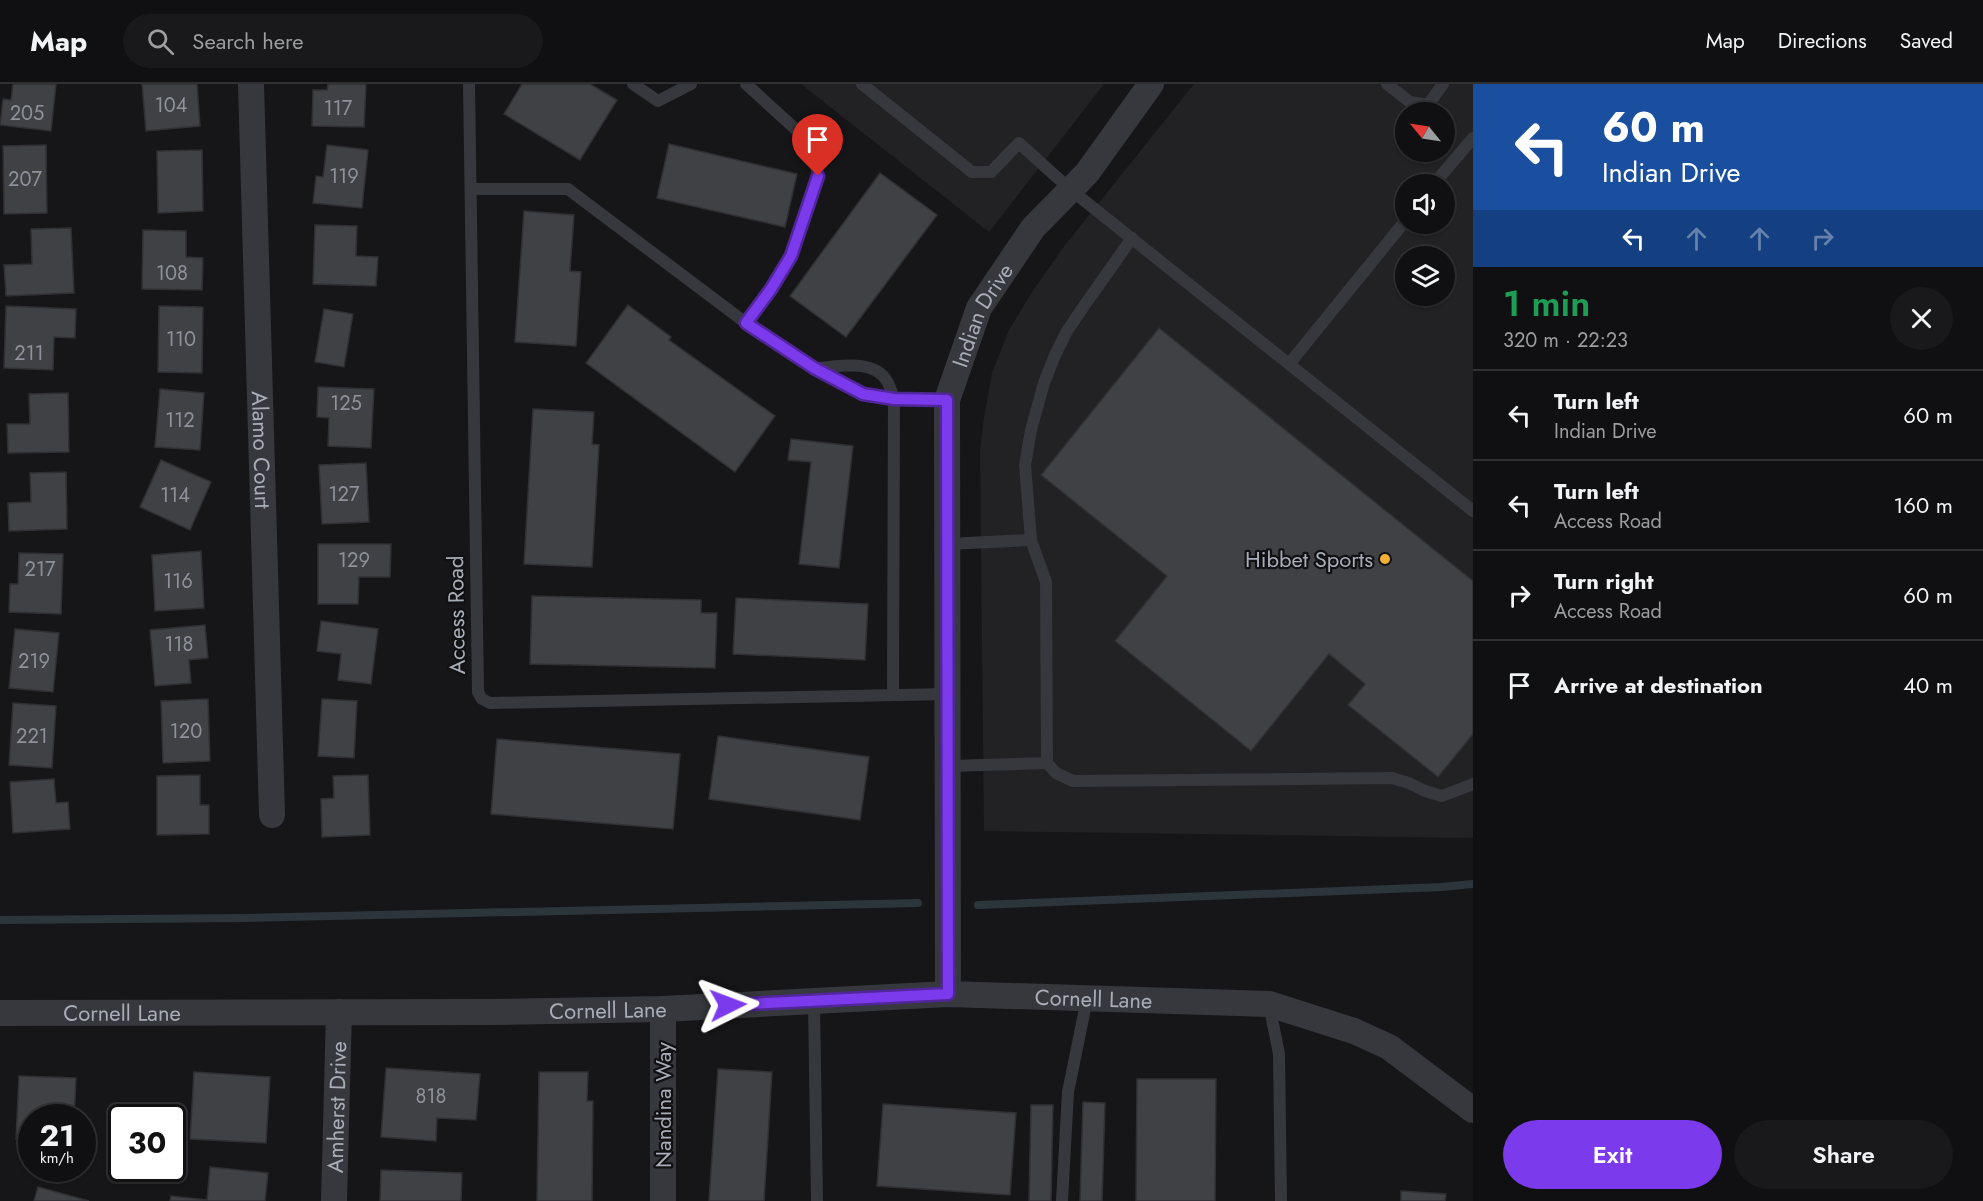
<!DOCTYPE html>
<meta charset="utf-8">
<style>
body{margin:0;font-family:Jost,sans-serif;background:#19191b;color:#f1f3f6;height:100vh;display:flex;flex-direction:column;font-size:22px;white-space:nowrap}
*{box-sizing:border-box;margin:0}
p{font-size:20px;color:#9c9d9f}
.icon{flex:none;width:33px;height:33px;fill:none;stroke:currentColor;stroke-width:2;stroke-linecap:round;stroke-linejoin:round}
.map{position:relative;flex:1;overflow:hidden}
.side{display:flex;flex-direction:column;background:#101012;width:510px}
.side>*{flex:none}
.hud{background:#1a4fa0;color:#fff;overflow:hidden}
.needle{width:39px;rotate:300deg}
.buttons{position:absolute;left:1395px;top:18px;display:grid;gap:12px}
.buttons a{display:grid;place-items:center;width:60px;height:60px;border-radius:50%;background:#101012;box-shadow:0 2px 4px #0004,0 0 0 2px #303032;font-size:30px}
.speed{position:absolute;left:18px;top:1020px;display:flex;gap:12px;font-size:30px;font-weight:700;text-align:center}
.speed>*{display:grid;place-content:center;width:78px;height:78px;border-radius:50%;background:#101012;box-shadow:0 2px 4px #0004,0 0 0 2px #303032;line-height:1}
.speed small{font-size:15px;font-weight:400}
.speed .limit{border:3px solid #111;border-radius:9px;background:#fff;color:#111}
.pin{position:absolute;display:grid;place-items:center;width:51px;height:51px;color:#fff;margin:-62px -26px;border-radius:50% 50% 50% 0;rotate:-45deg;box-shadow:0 0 6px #0007}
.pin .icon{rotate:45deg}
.me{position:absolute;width:66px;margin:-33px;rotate:87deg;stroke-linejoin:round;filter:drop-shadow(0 0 4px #0008)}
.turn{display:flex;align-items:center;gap:21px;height:126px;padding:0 30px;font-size:27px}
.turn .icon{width:78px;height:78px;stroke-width:2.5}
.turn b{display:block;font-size:42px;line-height:51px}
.lanes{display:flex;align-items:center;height:57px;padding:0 30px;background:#0003;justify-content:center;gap:30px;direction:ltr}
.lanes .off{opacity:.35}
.round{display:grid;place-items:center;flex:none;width:63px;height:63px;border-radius:32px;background:#19191b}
.head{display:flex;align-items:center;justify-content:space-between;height:102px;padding:0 30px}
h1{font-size:36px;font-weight:600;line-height:45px;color:#1e9e55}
.cta{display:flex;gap:12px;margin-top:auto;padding:12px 30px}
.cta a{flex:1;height:69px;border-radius:36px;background:#7c3aed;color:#fff;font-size:24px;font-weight:600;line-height:69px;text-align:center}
.cta a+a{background:#19191b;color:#f1f3f6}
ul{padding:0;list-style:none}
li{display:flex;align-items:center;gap:18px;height:90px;padding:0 30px;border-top:2px solid #303032}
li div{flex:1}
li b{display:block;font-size:22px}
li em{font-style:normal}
header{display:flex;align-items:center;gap:36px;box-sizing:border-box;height:84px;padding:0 30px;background:#101012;border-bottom:2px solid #303032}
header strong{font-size:28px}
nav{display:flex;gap:33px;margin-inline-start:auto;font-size:21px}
.search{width:420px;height:54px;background:#19191b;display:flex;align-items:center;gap:15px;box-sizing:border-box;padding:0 21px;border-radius:33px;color:#9c9d9f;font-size:22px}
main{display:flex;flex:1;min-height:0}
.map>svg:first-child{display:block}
</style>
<header>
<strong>Map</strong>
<div class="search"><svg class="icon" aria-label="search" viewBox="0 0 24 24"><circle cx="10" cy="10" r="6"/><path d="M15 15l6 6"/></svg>Search here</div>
<nav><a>Map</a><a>Directions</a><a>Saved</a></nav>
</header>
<main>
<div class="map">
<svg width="1473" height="1117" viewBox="0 0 1473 1117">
<rect width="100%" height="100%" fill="#161618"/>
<!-- built -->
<g fill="#222225" fill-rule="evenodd">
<path d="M801 0H1104L989 148Z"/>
<path d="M1194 0H1473V754L984 747 980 368 983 340 992 289 1009 246 1032 208 1065 161ZM1406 28H1444V68H1406ZM1406 100H1444V140H1406ZM1406 172H1444V212H1406Z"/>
</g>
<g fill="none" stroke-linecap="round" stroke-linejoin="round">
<!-- stream -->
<g stroke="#2c353c" stroke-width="8">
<path d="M978 821 1442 803 1473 800"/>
<path d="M0 836 245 834 918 819"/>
</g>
</g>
<!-- building -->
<g fill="#404145" stroke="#303034" stroke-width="1.5">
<path d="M13 0H56L51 47 0 41 3 15 11 16Z"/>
<path d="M142 0H197L200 42 146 47Z"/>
<path d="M328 0H366L364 43 312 42 313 6H327Z"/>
<path d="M522 0H590L617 16 580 76 504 30Z"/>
<path d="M669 60 797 90 785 143 657 114Z"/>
<path d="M46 61 47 129 4 130 3 62Z"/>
<path d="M327 61 368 66 362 124 313 119 316 92 323 93Z"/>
<path d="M202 66 203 127 158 129 157 67Z"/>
<path d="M880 89 937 131 846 253 790 212Z"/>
<path d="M524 127 574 131 570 187 581 188 576 262 515 258Z"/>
<path d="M315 141 357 142 356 172 378 173 376 202 313 200Z"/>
<path d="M71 144 74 209 6 212 4 181 32 180 31 145Z"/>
<path d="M143 146 186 147V173L203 174 202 206 142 205Z"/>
<path d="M628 221 671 253 669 256 775 332 735 388 586 279Z"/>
<path d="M6 222 76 225 75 254 54 253 53 286 4 284Z"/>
<path d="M159 222 203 223 202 289 158 288Z"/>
<path d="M324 225 353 230 344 283 315 278Z"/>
<path d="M1159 244 1473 497V650L1438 693 1348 621 1365 600 1329 570 1251 667 1115 557 1167 492 1041 391Z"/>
<path d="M318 303 374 305 371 364 328 362 329 334 317 333Z"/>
<path d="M160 305 204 309 200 366 155 363Z"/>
<path d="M68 309 69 368 8 369 7 340H30L29 310Z"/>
<path d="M533 325 594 328 592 360 599 361 592 483 524 480Z"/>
<path d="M791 355 853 362 839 484 799 480 811 378 788 376Z"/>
<path d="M161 376 211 398 190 446 140 423Z"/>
<path d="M366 379 369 438 322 440 319 381Z"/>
<path d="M66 388 67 445 9 447 8 419 31 418 30 389Z"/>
<path d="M318 460H391L390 493H359L358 520H318Z"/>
<path d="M201 467 204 524 155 527 152 471Z"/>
<path d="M19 469 63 470 61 530 9 528 10 500H18Z"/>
<path d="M532 512 701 516V529H717L715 584 530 580Z"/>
<path d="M736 514 868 520 865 576 733 570Z"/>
<path d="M321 537 378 545 371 600 338 596 341 570 317 567Z"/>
<path d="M205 541 208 574 189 576 191 599 155 602 150 546Z"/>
<path d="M15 545 59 549 53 608 9 604Z"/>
<path d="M208 615 210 677 163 679 161 617Z"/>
<path d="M322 615 357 617 354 674 318 672Z"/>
<path d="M13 619 56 622 52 684 9 681Z"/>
<path d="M718 652 869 673 860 736 709 715Z"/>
<path d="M497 655 680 670 673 745 491 730Z"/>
<path d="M200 691V721H209V750L157 751V692Z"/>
<path d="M368 691 370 751 322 753 321 715 334 714 333 692Z"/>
<path d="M54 695 56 719 68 718 70 745 13 749 10 698Z"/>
<path d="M386 984 480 990 476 1036 437 1034 436 1057 381 1053Z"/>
<path d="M718 985 772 988 764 1117H709Z"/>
<path d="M194 988 270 993 266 1059 190 1055Z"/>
<path d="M539 988H588L587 1017H593L592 1117H537Z"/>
<path d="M19 992 76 994 74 1034H32V1056L16 1055Z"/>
<path d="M1137 995H1216L1215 1117H1136Z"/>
<path d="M1083 1018 1105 1019 1102 1117H1080Z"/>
<path d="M883 1020 1016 1029 1010 1111 877 1102Z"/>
<path d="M1031 1021H1053L1051 1117H1029Z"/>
<path d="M210 1083 268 1089 265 1117H170L171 1112 207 1116Z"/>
<path d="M381 1086 462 1089 461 1117H380Z"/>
<path d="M38 1103 89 1117H34Z"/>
<path d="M1401 1107 1446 1110 1445 1117H1401Z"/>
</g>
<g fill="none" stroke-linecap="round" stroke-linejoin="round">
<!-- lane -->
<g stroke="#37383d" stroke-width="12">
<path d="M469 0 478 608 482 615 490 619 948 610"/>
<path d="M633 0 658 17 691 0"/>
<path d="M862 0 972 88H991L1019 59 1071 106 1473 427"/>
<path d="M1387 0 1410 18 1428 21 1443 0"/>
<path d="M1434 100 1473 54"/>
<path d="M471 105H568L746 239 814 284 863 310 894 315 947 316"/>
<path d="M1132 154 1084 222 1067 247 1055 271 1044 299 1031 346 1025 381 1031 456 1046 498 1047 679 1056 689 1073 697 1392 694 1409 699 1425 707 1442 712 1473 700"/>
<path d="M746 239 771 205 791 172 818 92 813 61 746 0"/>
<path d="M1289 280 1406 136"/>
<path d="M816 284C838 283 873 274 887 297 890 302 892 309 894 315L893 611"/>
<path d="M947 460 1031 456"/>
<path d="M948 682 1047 679"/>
<path d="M814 917 817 1117"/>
<path d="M1269 920 1279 970 1281 1117"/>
<path d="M1062 1117 1068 1008 1087 915"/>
</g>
<!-- street -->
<g stroke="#37383d" stroke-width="26">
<path id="s1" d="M251 0 272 731"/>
<path id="s2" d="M948 910 947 316 979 224 1033 144 1087 89 1151 0"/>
<path d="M663 925V1117"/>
<path id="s3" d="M0 929 489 928 663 925 948 910 1269 920 1354 947 1389 963 1473 1026"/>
<path id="s4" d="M334 1117 339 928"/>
</g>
</g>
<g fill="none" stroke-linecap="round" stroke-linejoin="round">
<!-- route casing -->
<g stroke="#51269a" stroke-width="15">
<path id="route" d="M728 921 948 910 947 316 894 315 863 310 814 284 746 239 771 205 791 172 818 92"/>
</g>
<!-- route -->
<use href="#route" stroke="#7c3aed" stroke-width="10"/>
</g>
<!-- markers -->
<circle fill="#f2b134" stroke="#111113" stroke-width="2" cx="1385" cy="475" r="6"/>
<g text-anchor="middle" stroke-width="4.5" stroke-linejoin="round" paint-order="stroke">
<!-- number labels -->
<g font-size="20" fill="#8e929b">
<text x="171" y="28">104</text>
<text x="338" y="31">117</text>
<text x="27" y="36">205</text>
<text x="344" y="99">119</text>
<text x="25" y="102">207</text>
<text x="172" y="196">108</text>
<text x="181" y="262">110</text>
<text x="29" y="276">211</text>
<text x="346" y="326">125</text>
<text x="180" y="343">112</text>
<text x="344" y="417">127</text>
<text x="175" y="418">114</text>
<text x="354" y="483">129</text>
<text x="40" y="492">217</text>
<text x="178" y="504">116</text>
<text x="179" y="567">118</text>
<text x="34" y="584">219</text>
<text x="186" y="654">120</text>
<text x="32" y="659">221</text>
<text x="431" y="1019">818</text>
</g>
<!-- street labels -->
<g font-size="22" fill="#a8adb8" stroke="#111113">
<text dy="8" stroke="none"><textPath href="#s2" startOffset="686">Indian Drive</textPath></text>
<text dy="8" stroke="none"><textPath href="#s1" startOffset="366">Alamo Court</textPath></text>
<text transform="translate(456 531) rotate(-91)" y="8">Access Road</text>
<text dy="8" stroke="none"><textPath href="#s3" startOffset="1094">Cornell Lane</textPath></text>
<text dy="8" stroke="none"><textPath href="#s3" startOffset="608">Cornell Lane</textPath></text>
<text dy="8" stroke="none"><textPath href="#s3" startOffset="122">Cornell Lane</textPath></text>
<text transform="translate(663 1021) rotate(-90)" y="8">Nandina Way</text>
<text dy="8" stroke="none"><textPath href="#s4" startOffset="94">Amherst Drive</textPath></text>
</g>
<!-- poi labels -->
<g font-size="22" fill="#a8adb8" stroke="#111113" text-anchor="end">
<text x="1373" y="483">Hibbet Sports</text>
</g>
</g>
</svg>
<div class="buttons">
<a><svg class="needle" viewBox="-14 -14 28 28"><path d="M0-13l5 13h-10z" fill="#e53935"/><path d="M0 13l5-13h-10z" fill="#9c9d9f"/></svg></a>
<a><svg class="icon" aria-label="sound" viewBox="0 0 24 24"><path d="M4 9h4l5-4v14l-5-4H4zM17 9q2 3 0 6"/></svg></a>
<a><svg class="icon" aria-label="layers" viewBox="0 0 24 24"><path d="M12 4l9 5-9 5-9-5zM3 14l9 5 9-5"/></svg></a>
</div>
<div class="speed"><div>21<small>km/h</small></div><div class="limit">30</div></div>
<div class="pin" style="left:818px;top:92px;background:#d93025"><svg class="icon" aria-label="arrive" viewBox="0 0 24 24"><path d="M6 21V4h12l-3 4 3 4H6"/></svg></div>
<svg class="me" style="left:728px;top:921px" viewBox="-20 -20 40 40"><path d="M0-17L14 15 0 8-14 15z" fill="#7c3aed" stroke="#fff" stroke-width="4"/></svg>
</div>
<section class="side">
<div class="hud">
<div class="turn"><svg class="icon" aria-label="left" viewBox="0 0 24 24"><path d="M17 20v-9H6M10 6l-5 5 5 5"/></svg><div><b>60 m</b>Indian Drive</div></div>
<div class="lanes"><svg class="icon" aria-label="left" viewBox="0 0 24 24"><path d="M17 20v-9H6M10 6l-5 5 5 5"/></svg><svg class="icon off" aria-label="ahead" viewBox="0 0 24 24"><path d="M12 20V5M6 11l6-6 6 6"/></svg><svg class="icon off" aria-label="ahead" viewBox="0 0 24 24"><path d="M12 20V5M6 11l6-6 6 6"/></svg><svg class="icon off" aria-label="right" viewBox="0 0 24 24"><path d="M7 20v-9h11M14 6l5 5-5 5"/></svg></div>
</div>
<div class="head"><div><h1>1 min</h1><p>320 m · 22:23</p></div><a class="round"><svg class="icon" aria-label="close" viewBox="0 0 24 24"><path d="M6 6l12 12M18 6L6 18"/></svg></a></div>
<ul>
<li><svg class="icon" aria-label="left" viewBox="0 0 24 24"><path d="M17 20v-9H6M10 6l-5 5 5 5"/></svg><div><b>Turn left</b><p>Indian Drive</p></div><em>60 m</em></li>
<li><svg class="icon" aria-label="left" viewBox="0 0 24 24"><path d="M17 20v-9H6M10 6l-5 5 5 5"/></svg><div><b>Turn left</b><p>Access Road</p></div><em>160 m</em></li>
<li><svg class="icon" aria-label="right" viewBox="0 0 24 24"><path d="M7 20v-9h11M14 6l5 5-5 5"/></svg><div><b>Turn right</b><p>Access Road</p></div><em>60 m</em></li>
<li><svg class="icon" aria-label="arrive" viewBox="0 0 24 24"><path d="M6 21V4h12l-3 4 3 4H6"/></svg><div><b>Arrive at destination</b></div><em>40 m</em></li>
</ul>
<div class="cta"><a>Exit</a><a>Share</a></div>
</section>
</main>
